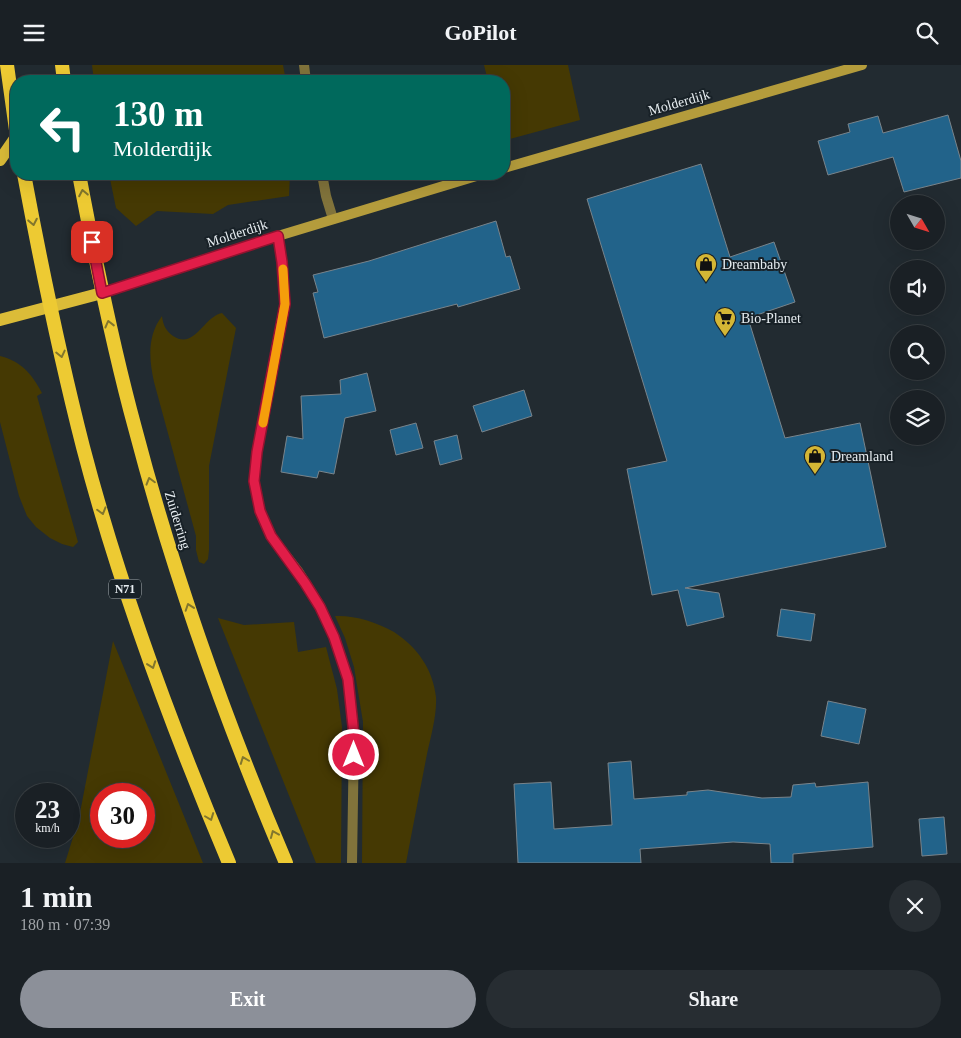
<!DOCTYPE html>
<meta charset="utf-8">
<style>
body{margin:0;font-family:Georgia,serif;background:#272d32;color:#f1f3f6;height:100vh;display:flex;flex-direction:column;font-size:19px;white-space:nowrap}
*{box-sizing:border-box;margin:0}
p{font-size:16px;color:#9fa3a7}
.icon{flex:none;width:28px;height:28px;fill:none;stroke:currentColor;stroke-width:2;stroke-linecap:round;stroke-linejoin:round}
.map{position:relative;height:798px;overflow:hidden}
.drawer{display:flex;flex-direction:column;background:#1a2025;flex:1}
.drawer>*{flex:none}
.guide{position:absolute;left:10px;top:10px;width:500px;height:105px;border-radius:20px;box-shadow:0 5px 20px #0002,0 0 0 1px #383e42;background:#00695c;color:#fff;overflow:hidden}
.needle{width:32px;rotate:129deg}
.fabs{position:absolute;left:890px;top:130px;display:grid;gap:10px}
.fabs a{display:grid;place-items:center;width:55px;height:55px;border-radius:50%;background:#1a2025;box-shadow:0 5px 20px #0002,0 0 0 1px #383e42;font-size:25px}
.speed{position:absolute;left:15px;top:718px;display:flex;gap:10px;font-size:25px;font-weight:700;text-align:center}
.speed>*{display:grid;place-content:center;width:65px;height:65px;border-radius:50%;background:#1a2025;box-shadow:0 5px 20px #0002,0 0 0 1px #383e42;line-height:1}
.speed small{font-size:12px;font-weight:400}
.speed .limit{border:8px solid #d22;background:#fff;color:#111}
.pin{position:absolute;display:grid;place-items:center;width:42px;height:42px;color:#fff;margin:-21px;border-radius:10px;box-shadow:0 2px 8px #0006}
.me{position:absolute;width:55px;margin:-28px;rotate:0deg;stroke-linejoin:round;filter:drop-shadow(0 0 4px #0008)}
.turn{display:flex;align-items:center;gap:18px;height:105px;padding:0 20px;font-size:22px}
.turn .icon{width:65px;height:65px;stroke-width:2.5}
.turn b{display:block;font-size:35px;line-height:42px}
.round{display:grid;place-items:center;flex:none;width:52px;height:52px;border-radius:26px;background:#272d32}
.summary{display:flex;align-items:center;justify-content:space-between;height:85px;padding:0 20px}
h1{font-size:30px;font-weight:800;line-height:38px}
.action{display:flex;gap:10px;margin-top:auto;padding:10px 20px}
.action a{flex:1;height:58px;border-radius:30px;background:#8c9099;color:#fff;font-size:20px;font-weight:800;line-height:58px;text-align:center}
.action a+a{background:#272d32;color:#f1f3f6}
header{display:flex;justify-content:space-between;align-items:center;height:65px;padding:0 20px;background:#1a2025;font-size:22px;font-weight:800}
.map>svg:first-child{display:block}
</style>
<header><svg class="icon" aria-label="menu" viewBox="0 0 24 24"><path d="M4 6h16M4 12h16M4 18h16"/></svg>GoPilot<svg class="icon" aria-label="search" viewBox="0 0 24 24"><circle cx="10" cy="10" r="6"/><path d="M15 15l6 6"/></svg></header>
<div class="map">
<svg width="961" height="798" viewBox="0 0 961 798">
<rect width="100%" height="100%" fill="#222b31"/>
<!-- green -->
<g fill="#453903" fill-rule="evenodd">
<path d="M92 0H283L286 16H94Z"/>
<path d="M484 0H568L580 55 506 75 504 69V16H488Z"/>
<path d="M109 109H290L289 131 228 140 213 149 157 146 136 161 116 143Z"/>
<path d="M222 248 236 263 209 401V485L208 494 204 499 199 497 196 485V471L154 317C149 294 147 271 162 251 163 260 166 266 173 271 195 285 203 252 222 248Z"/>
<path d="M0 291C21 296 32 309 42 328L37 331 78 477 73 482 62 479 50 473 36 462 27 451 19 431 0 357Z"/>
<path d="M335 551C354 550 377 557 394 567 417 582 433 604 436 632 437 650 431 671 427 689 420 725 413 762 406 798H362L363 657 354 602 345 573Z"/>
<path d="M218 553 244 560 294 557 298 587 326 582 337 624 342 662 341 798H316Z"/>
<path d="M113 576 203 798H65L79 753ZM101 729H144V771H101Z"/>
</g>
<!-- building -->
<g fill="#22638a" stroke="#79848b">
<path d="M948 50 961 96V113L904 127 893 92 828 110 818 76 850 67 848 59 878 51 883 68Z"/>
<path d="M701 99 730 192 774 177 795 237 748 253 785 373 860 358 886 482 685 523 719 528 724 552 687 561 678 525 652 530 627 404 667 396 587 134Z"/>
<path d="M496 156 506 192 510 191 520 224 458 242 457 239 324 273 313 228 318 227 313 210 369 196Z"/>
<path d="M367 308 376 346 345 353 334 409 319 406 317 413 281 407 287 371 303 374 301 331 341 329 340 315Z"/>
<path d="M524 325 532 351 482 367 473 341Z"/>
<path d="M416 358 423 383 396 390 390 365Z"/>
<path d="M457 370 462 394 440 400 434 376Z"/>
<path d="M781 544 815 549 811 576 777 571Z"/>
<path d="M828 636 866 644 859 679 821 671Z"/>
<path d="M631 696 634 734 687 730V727L708 725 762 733 791 732 793 720 815 718 816 722 868 717 873 782 793 789V798H771L770 779 733 777 640 784 641 798H518L514 719 551 717 554 764 612 760 608 698Z"/>
<path d="M944 752 947 789 922 791 919 754Z"/>
</g>
<g fill="none" stroke-linecap="round" stroke-linejoin="round">
<!-- minor -->
<g stroke="#81733b" stroke-width="10">
<path d="M304 0 306 16"/>
<path d="M322 109 326 131 333 154"/>
<path d="M278 171 282 197 285 239 257 387 254 416 260 446 271 471 298 506 320 541 334 572 348 614 354 670 352 798"/>
</g>
<!-- secondary -->
<g stroke="#b49c3c" stroke-width="10">
<path d="M504 103 862 0"/>
<path d="M102 228 278 171 483 109"/>
</g>
<!-- primary -->
<g stroke="#dbbc38" stroke-width="12">
<path d="M0 95 16 72"/>
<path d="M0 255 102 228"/>
</g>
<!-- trunk -->
<g stroke="#edca33" stroke-width="14">
<path d="M7 0 16 65"/>
<path d="M62 0 64 16"/>
<path d="M24 109C41 200 60 292 83 382 120 524 172 663 229 798"/>
<path d="M79 109C95 194 112 279 135 363 174 512 226 657 286 798"/>
</g>
</g>
<!-- one-way arrows -->
<defs><path id="oneway-chevron" d="M-2-3.5L2.5 0L-2 3.5" fill="none" stroke-width="1.6" stroke-linecap="round" stroke-linejoin="round" transform="scale(1.25)"/></defs>
<g stroke="#82762d">
<use href="#oneway-chevron" transform="translate(83 128) rotate(-101)"/>
<use href="#oneway-chevron" transform="translate(33 157) rotate(79)"/>
<use href="#oneway-chevron" transform="translate(109 259) rotate(-104)"/>
<use href="#oneway-chevron" transform="translate(61 289) rotate(77)"/>
<use href="#oneway-chevron" transform="translate(150 416) rotate(-106)"/>
<use href="#oneway-chevron" transform="translate(102 446) rotate(74)"/>
<use href="#oneway-chevron" transform="translate(189 542) rotate(-109)"/>
<use href="#oneway-chevron" transform="translate(152 600) rotate(70)"/>
<use href="#oneway-chevron" transform="translate(244 695) rotate(-111)"/>
<use href="#oneway-chevron" transform="translate(210 752) rotate(69)"/>
<use href="#oneway-chevron" transform="translate(274 769) rotate(-113)"/>
</g>
<g fill="none" stroke-linecap="round" stroke-linejoin="round">
<!-- route casing -->
<g stroke="#92132f" stroke-width="12">
<path id="route" d="M92 177 102 228 278 171 282 197 285 239 257 387 254 416 260 446 271 471 305 518 320 542 334 572 348 614 354 670V690"/>
</g>
<!-- route -->
<use href="#route" stroke="#e11d48" stroke-width="9"/>
<!-- slow -->
<path stroke="#f59e0b" stroke-width="9" d="M263 358 285 239 283 204"/>
</g>
<!-- icons -->
<defs>
<g id="shop-pin" transform="scale(1.125)"><path d="M0 17L-7.5 6A9.5 9.5 0 1 1 7.5 6Z" fill="#d4b635" stroke="#182127"/><path d="M-5-2.5h2.3a2.7 3.5 0 0 1 5.4 0H5L5.5 6h-11ZM-1.5-2.5h3a1.5 2.3 0 0 0-3 0Z" fill="#111"/></g>
<g id="supermarket-pin" transform="scale(1.125)"><path d="M0 17L-7.5 6A9.5 9.5 0 1 1 7.5 6Z" fill="#d4b635" stroke="#182127"/><path d="M-6-5.5h2.5l.6 2H6L4.5 2H-2.5L-4.4-4H-6ZM-1.5 3.2a1.3 1.3 0 1 0 .1 0ZM3 3.2a1.3 1.3 0 1 0 .1 0Z" fill="#111"/></g>
</defs>
<g fill-rule="evenodd">
<use href="#shop-pin" x="706" y="199"/>
<use href="#supermarket-pin" x="725" y="253"/>
<use href="#shop-pin" x="815" y="391"/>
</g>
<g text-anchor="middle" stroke-width="4" stroke-linejoin="round" paint-order="stroke">
<!-- shield labels -->
<rect fill="#182127" stroke="#a9b0b4" stroke-width="1" x="109" y="514.5" width="32" height="19" rx="4"/>
<g font-size="12" font-weight="bold" fill="#e7edf1">
<text x="125" y="528">N71</text>
</g>
<!-- street labels -->
<g font-size="14" fill="#e7edf1" stroke="#182127">
<text transform="translate(679 37) rotate(-16)" y="5">Molderdijk</text>
<text transform="translate(237 168) rotate(-18)" y="5">Molderdijk</text>
<text transform="translate(178 455) rotate(73)" y="5">Zuiderring</text>
</g>
<!-- poi labels -->
<g font-size="14" fill="#e7edf1" stroke="#182127" text-anchor="start">
<text x="722" y="204">Dreambaby</text>
<text x="741" y="258">Bio-Planet</text>
<text x="831" y="396">Dreamland</text>
</g>
</g>
</svg>
<div class="fabs">
<a><svg class="needle" viewBox="-14 -14 28 28"><path d="M0-13l5 13h-10z" fill="#e53935"/><path d="M0 13l5-13h-10z" fill="#9fa3a7"/></svg></a>
<a><svg class="icon" aria-label="sound" viewBox="0 0 24 24"><path d="M4 9h4l5-4v14l-5-4H4zM17 9q2 3 0 6"/></svg></a>
<a><svg class="icon" aria-label="search" viewBox="0 0 24 24"><circle cx="10" cy="10" r="6"/><path d="M15 15l6 6"/></svg></a>
<a><svg class="icon" aria-label="layers" viewBox="0 0 24 24"><path d="M12 4l9 5-9 5-9-5zM3 14l9 5 9-5"/></svg></a>
</div>
<div class="speed"><div>23<small>km/h</small></div><div class="limit">30</div></div>
<div class="pin" style="left:92px;top:177px;background:#d93025"><svg class="icon" aria-label="arrive" viewBox="0 0 24 24"><path d="M6 21V4h12l-3 4 3 4H6"/></svg></div>
<svg class="me" style="left:354px;top:690px" viewBox="-20 -20 40 40"><circle r="17" fill="#e11d48" stroke="#fff" stroke-width="3"/><path d="M0-11L8 9 0 5-8 9z" fill="#fff"/></svg>
<div class="guide">
<div class="turn"><svg class="icon" aria-label="left" viewBox="0 0 24 24"><path d="M17 20v-9H6M10 6l-5 5 5 5"/></svg><div><b>130 m</b>Molderdijk</div></div>
</div>
</div>
<section class="drawer">
<div class="summary"><div><h1>1 min</h1><p>180 m · 07:39</p></div><a class="round"><svg class="icon" aria-label="close" viewBox="0 0 24 24"><path d="M6 6l12 12M18 6L6 18"/></svg></a></div>
<div class="action"><a>Exit</a><a>Share</a></div>
</section>
